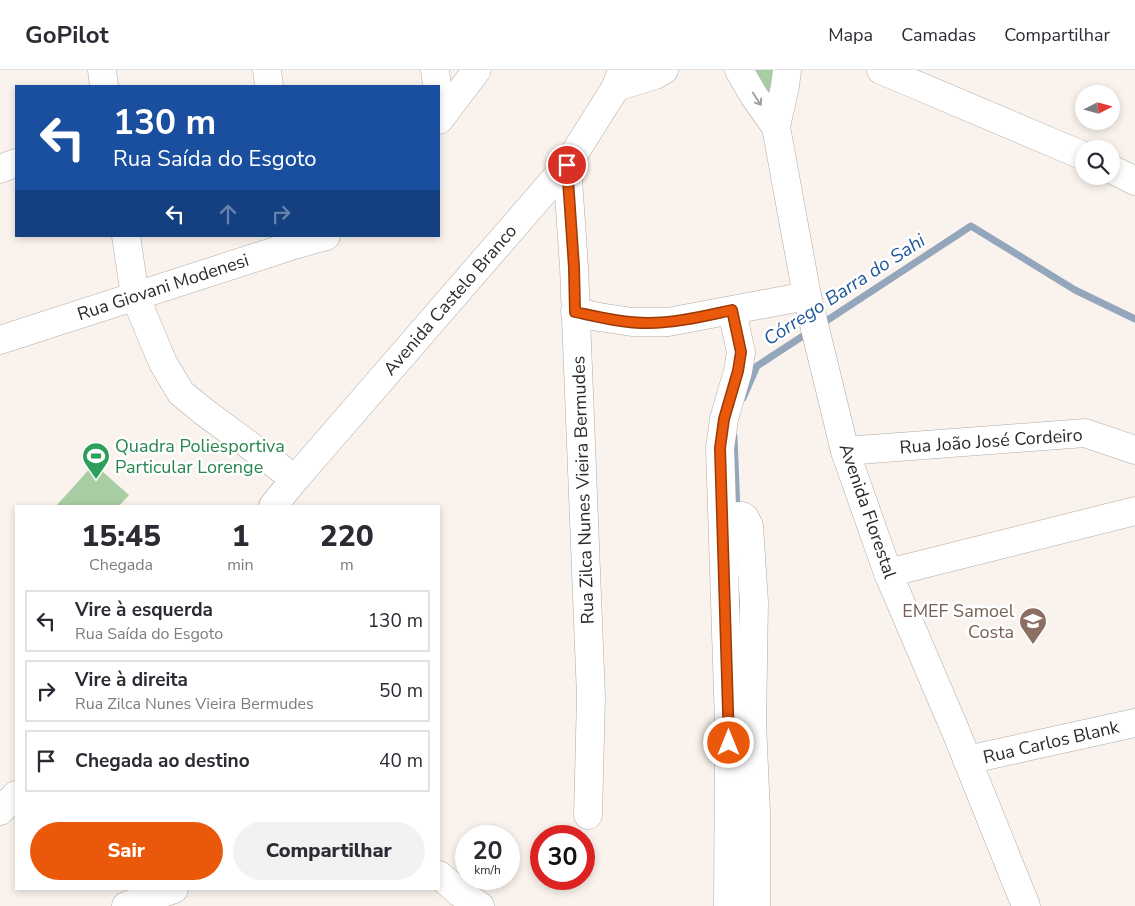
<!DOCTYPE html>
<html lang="pt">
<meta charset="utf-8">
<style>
body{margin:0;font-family:"Nunito Sans",sans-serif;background:#f2f2f3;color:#2b2b33;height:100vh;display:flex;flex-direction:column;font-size:19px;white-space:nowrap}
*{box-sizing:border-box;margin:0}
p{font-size:16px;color:#7c7c81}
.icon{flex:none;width:28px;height:28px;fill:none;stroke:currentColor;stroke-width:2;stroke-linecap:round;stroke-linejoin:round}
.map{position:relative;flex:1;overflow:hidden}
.sheet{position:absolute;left:15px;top:435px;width:425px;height:385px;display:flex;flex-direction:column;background:#fff;border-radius:0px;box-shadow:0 2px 8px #0003}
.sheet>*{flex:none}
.hud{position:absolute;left:15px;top:15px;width:425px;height:152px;border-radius:0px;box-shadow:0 2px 8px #0003;background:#1a4fa0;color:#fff;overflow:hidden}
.needle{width:32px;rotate:84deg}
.tools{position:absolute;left:1075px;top:15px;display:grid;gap:10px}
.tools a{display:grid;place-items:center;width:45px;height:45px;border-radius:50%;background:#fff;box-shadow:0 2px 8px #0003;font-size:25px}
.speed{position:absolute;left:455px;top:755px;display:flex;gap:10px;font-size:25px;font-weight:700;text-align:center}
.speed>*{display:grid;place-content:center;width:65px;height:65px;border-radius:50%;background:#fff;box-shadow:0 2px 8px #0003;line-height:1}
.speed small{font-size:12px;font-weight:400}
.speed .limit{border:8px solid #d22;background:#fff;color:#111}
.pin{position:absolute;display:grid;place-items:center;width:42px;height:42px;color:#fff;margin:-21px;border:2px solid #fff;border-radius:50%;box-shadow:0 1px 5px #0007}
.me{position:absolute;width:55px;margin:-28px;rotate:0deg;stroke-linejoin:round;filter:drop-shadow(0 0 4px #0008)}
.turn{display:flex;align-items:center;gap:18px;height:105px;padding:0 15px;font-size:22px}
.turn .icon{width:65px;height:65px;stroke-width:2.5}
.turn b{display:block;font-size:35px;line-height:42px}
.lanes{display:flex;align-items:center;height:48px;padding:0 15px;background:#0003;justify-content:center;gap:25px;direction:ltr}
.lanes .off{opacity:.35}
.eta{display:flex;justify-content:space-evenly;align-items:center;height:85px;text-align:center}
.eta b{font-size:30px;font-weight:800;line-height:35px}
.action{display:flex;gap:10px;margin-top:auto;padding:10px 15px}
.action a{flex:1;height:58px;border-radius:30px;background:#ea580c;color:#fff;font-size:20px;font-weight:800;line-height:58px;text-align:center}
.action a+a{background:#f2f2f3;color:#2b2b33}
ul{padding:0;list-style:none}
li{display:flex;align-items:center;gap:15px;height:62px;margin:0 10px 8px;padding:0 5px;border:2px solid #e1e1e2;border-radius:0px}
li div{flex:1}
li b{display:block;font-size:19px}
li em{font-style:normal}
header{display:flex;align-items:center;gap:30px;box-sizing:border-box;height:70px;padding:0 25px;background:#fff;border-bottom:1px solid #e1e1e2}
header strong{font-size:24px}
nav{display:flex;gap:28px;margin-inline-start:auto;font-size:18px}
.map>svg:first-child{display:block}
</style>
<header>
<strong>GoPilot</strong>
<nav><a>Mapa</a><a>Camadas</a><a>Compartilhar</a></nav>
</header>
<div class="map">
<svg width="1135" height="836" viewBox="0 0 1135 836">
<rect width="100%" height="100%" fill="#faf3ed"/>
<!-- green -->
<g fill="#a8cda4">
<path d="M752 0H776L771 26Z"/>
<path d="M94 394 129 425 119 436H56Z"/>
</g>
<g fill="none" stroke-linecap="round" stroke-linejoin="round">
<!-- stream -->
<g stroke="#93a6bc" stroke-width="7">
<path d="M820 255 971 156 1075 220 1135 249"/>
<path d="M743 328 757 296 809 262"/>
<path d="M734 367 737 441"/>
<path d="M738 500 739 549"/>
</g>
<!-- minor casing -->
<g stroke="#b0aaa4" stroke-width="29">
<g id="minor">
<path d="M102 0 104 16"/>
<path d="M267 0 269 16"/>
<path d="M435 0 437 16"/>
<path d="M881 0 1084 86"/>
<path d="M439 50 477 0"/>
<path d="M567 95 574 197 591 627 588 745"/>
<path d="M0 99 16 93"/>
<path d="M1111 99 1135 111"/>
<path d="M126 166 135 226 163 293 181 323 203 341 295 409"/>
<path d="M575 242 599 247 632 252H668L807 226"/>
<path d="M0 270 294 175 326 166"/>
<path d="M845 381 1085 363 1135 380"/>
<path d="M723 447 742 446 745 448 749 456 754 532 752 653 756 743V836"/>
<path d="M888 503 1135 441"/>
<path d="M967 690 1135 653"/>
<path d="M439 805 460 823 480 836"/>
<path d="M126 836 174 819"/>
<path d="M728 836 729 654 720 378 724 349 738 301 741 282 732 241"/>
</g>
</g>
<!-- major casing -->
<g stroke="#b0aaa4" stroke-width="29">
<g id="major">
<path d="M739 0 754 26 776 57"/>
<path d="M787 0 785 16 776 57 807 226 845 381 888 503 956 662 1026 836"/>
<path d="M616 17 655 5 664 0"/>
<path d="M273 436 295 409 567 95 616 17 622 0"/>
<path d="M0 741 16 725"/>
</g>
</g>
<!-- minor -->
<use href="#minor" stroke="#fff" stroke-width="28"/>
<!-- major -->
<use href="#major" stroke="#fff" stroke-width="28"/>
</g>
<!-- one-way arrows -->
<defs><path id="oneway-shaft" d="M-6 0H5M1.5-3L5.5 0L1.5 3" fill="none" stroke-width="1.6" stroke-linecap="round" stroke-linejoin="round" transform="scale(1.25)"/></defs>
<use stroke="#a0a09e" href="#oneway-shaft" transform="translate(757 29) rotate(57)"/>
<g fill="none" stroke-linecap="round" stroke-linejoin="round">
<!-- route casing -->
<g stroke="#983908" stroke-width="12">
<path id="route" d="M567 95 574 197 575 242C599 247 623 253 648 253 676 253 704 246 732 240L741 282 738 301 724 349 720 378 729 673"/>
</g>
<!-- route -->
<use href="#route" stroke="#ea580c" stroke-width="9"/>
</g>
<!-- icons -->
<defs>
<g id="stadium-pin" transform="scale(1.4375)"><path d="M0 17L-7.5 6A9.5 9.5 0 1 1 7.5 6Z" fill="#2e9e5b" stroke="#fff"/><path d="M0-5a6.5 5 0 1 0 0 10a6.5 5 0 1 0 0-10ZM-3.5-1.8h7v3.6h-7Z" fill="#fff"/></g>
<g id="school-pin" transform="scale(1.4375)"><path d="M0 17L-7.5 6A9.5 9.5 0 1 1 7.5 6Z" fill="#8d6e63" stroke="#fff"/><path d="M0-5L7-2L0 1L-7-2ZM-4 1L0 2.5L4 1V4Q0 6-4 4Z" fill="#fff"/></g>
</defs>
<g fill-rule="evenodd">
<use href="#stadium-pin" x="96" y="386"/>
<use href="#school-pin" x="1033" y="551"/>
</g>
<g text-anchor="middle" stroke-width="5" stroke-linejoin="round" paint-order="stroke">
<!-- street labels -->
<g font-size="18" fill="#2d2b28" stroke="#fff">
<text transform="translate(163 217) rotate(-18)" y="6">Rua Giovani Modenesi</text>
<text transform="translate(450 230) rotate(-49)" y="6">Avenida Castelo Branco</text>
<text transform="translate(991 371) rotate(-4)" y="6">Rua João José Cordeiro</text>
<text transform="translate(583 420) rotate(-92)" y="6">Rua Zilca Nunes Vieira Bermudes</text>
<text transform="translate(868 441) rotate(71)" y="6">Avenida Florestal</text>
<text transform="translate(1051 672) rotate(-13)" y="6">Rua Carlos Blank</text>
</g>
<!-- leisure labels -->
<g font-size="18" fill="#27864d" stroke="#fff" text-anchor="start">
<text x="115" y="382">Quadra Poliesportiva<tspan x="115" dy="21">Particular Lorenge</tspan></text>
</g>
<!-- education labels -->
<g font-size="18" fill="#785e54" stroke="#fff" text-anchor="end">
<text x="1014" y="547">EMEF Samoel<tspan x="1014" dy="21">Costa</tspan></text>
</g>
<!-- water labels -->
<g font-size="19" font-style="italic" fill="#1d589a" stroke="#fff">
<text transform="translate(844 219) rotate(-33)" y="7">Córrego Barra do Sahi</text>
</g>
</g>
</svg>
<div class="tools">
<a><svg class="needle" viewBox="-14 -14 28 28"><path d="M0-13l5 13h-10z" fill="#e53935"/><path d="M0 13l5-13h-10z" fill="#7c7c81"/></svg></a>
<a><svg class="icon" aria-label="search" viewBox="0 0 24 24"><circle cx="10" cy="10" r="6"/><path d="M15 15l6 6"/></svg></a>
</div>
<div class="speed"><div>20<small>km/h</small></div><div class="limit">30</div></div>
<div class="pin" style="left:567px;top:95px;background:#d93025"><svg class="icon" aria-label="arrive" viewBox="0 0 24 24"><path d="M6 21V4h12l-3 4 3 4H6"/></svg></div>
<svg class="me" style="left:729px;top:673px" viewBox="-20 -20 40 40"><circle r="17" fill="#ea580c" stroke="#fff" stroke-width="3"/><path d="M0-11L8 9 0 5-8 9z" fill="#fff"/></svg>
<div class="hud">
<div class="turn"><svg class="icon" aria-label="left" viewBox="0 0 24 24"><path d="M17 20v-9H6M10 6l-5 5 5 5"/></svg><div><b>130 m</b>Rua Saída do Esgoto</div></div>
<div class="lanes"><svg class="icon" aria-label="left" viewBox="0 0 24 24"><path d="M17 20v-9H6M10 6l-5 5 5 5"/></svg><svg class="icon off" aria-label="ahead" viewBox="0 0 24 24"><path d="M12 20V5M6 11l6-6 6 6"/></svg><svg class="icon off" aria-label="right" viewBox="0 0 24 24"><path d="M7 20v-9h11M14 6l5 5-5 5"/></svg></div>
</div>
<section class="sheet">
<div class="eta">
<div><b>15:45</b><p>Chegada</p></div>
<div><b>1</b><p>min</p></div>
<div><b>220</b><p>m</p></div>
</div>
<ul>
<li><svg class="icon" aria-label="left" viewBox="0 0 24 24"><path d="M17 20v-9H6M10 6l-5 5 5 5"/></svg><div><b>Vire à esquerda</b><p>Rua Saída do Esgoto</p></div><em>130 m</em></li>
<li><svg class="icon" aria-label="right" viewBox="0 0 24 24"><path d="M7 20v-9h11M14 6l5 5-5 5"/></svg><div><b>Vire à direita</b><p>Rua Zilca Nunes Vieira Bermudes</p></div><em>50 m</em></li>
<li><svg class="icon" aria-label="arrive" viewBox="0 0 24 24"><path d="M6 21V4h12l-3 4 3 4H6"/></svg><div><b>Chegada ao destino</b></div><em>40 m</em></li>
</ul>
<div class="action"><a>Sair</a><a>Compartilhar</a></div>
</section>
</div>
